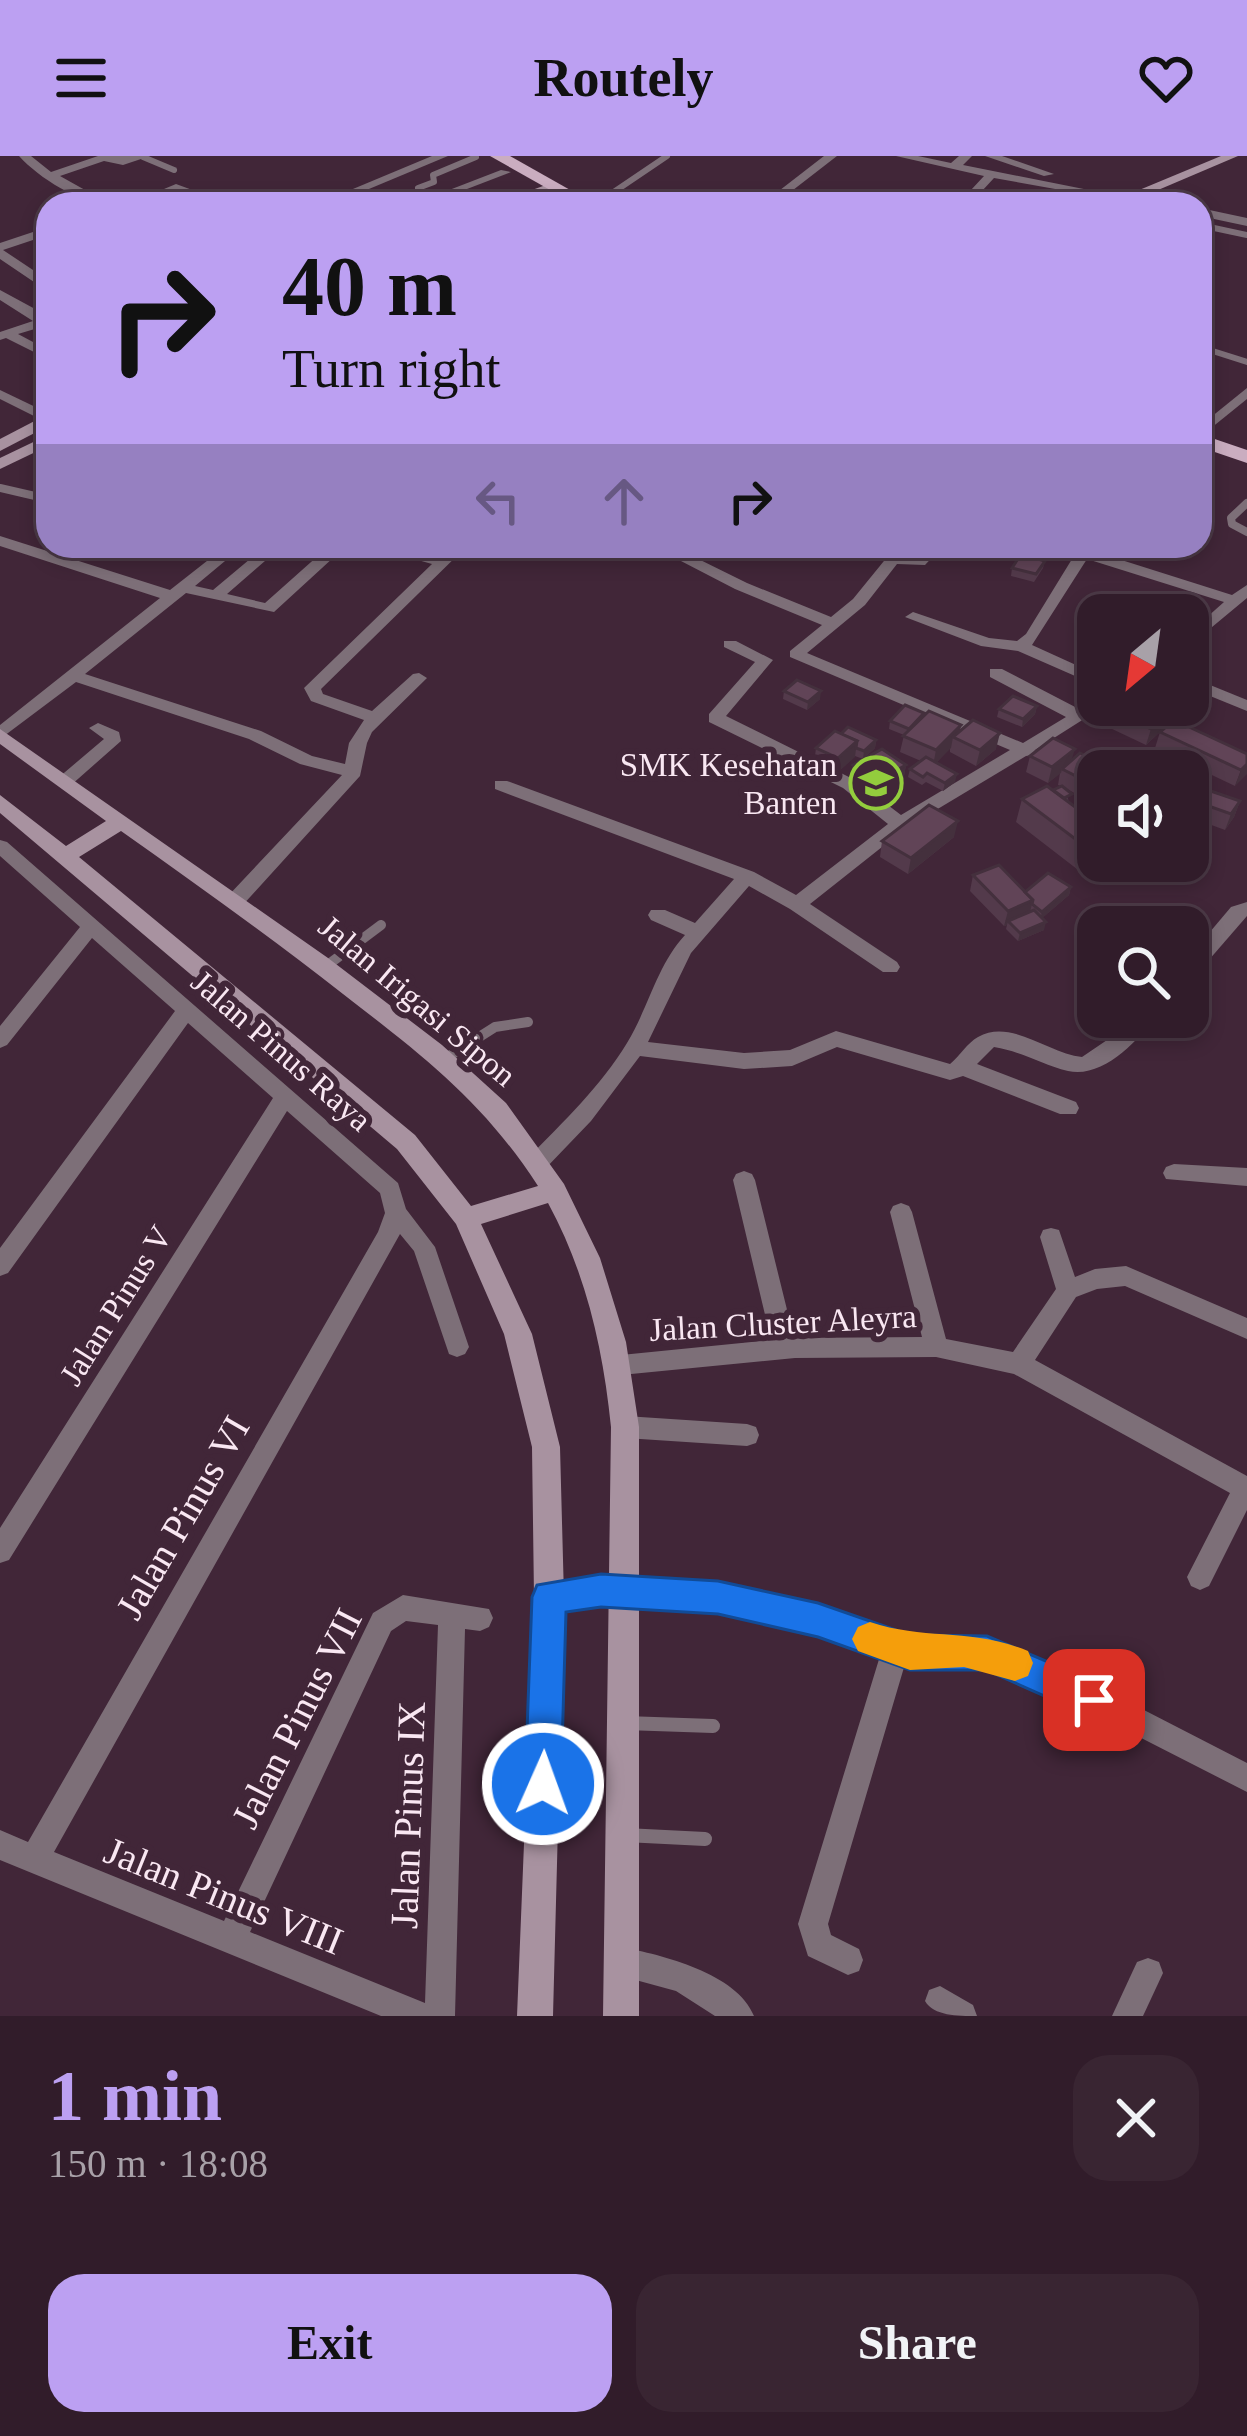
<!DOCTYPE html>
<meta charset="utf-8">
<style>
body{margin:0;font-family:Georgia,serif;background:#392532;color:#f1f3f6;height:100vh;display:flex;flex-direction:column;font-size:45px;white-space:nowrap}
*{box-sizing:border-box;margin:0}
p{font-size:39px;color:#a8a1a8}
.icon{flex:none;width:66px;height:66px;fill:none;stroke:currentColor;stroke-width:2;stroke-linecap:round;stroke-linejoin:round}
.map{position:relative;height:1860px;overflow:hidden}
.panel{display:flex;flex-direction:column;background:#311c2a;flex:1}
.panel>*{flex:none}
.hud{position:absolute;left:36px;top:36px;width:1176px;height:366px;border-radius:36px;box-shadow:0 6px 18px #0003,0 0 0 3px #4c3a47;background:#bca0f2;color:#111;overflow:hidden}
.needle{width:78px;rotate:209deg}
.fabs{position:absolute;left:1077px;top:438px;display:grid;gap:24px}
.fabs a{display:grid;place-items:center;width:132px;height:132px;border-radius:24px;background:#311c2a;box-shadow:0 6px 18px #0003,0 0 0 3px #4c3a47;font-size:60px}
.pin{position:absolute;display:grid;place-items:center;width:102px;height:102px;color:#fff;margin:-51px;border-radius:24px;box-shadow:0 6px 18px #0006}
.me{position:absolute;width:132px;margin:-66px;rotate:2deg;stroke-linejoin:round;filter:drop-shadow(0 0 9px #0008)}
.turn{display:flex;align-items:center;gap:42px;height:252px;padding:0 48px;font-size:54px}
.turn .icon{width:156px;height:156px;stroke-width:2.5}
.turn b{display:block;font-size:84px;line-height:102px}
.lanes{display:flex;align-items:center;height:114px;padding:0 48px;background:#0003;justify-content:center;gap:60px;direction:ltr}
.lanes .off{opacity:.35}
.round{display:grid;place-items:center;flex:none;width:126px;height:126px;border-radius:36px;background:#392532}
.summary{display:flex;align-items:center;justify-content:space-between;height:204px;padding:0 48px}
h1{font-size:72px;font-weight:600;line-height:90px;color:#bca0f2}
.cta{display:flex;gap:24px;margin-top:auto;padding:24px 48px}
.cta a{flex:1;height:138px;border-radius:36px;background:#bca0f2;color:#111;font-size:48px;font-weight:600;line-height:138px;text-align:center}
.cta a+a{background:#392532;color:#f1f3f6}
header{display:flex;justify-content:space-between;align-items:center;height:156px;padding:0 48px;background:#bca0f2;color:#111;font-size:54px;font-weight:600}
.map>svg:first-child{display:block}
</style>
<header><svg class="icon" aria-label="menu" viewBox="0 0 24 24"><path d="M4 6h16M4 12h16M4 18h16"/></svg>Routely<svg class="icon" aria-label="heart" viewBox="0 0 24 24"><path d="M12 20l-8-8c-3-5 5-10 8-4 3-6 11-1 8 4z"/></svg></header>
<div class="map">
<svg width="1247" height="1860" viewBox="0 0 1247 1860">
<rect width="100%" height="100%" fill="#412638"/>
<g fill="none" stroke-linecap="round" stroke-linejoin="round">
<!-- lane-far3 -->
<g stroke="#7d6f78" stroke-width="6">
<path d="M143 1 174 14"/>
<path d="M418 32 434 26 433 19 476 1"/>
<path d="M596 48 667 0"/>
<path d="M1200 69 1247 79"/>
<path d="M1200 191 1247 206"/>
</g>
<!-- lane-far2 -->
<g stroke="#7d6f78" stroke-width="8">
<path d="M0 332 48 343"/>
<path d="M1247 347 1231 362 1232 368 1247 376"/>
</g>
<!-- lane-far1 -->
<g stroke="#7d6f78" stroke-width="10">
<path d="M325 811 381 769"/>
<path d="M443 904 495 871 528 866"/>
</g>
<!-- lane -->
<g stroke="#7d6f78" stroke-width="14">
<path d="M625 1567 713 1570"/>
<path d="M625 1679 705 1683"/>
</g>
<!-- street -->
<g fill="#7d6f78" fill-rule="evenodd">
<path d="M19 0H31L51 16 98 0H150L123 9 104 5 60 20 110 48C80 48 39 22 19 0Z"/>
<path d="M432 0H448L333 48H317Z"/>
<path d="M824 0H837L775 48H762Z"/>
<path d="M896 0H918L951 7 959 0H972L963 9 1134 43 1128 46 994 22 970 48H958L984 20Z"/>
<path d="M985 0H1002L1054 18 1044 20Z"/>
<path d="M501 14 511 16 454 38 444 36Z"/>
<path d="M176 28 225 46 227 48H210L176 35 144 48H128Z"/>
<path d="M849 35 895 46 897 48H876L845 40 843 38Z"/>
<path d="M1200 52 1247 62V70L1200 60Z"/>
<path d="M48 71V79L3 94 39 118 48 114V123L34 126 0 103V87Z"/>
<path d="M0 134 48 160V169L18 178 48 194V203L6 182 0 184V176L33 165 0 144Z"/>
<path d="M1247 232V243L1200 281V270Z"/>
<path d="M0 234 48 257V267L0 243Z"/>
<path d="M0 380 170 434 226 390H243L195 430 213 434 263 392H273V398L227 438 265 447 329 390H346L274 456 186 437 85 518 261 575 312 600 345 608 349 587 364 564 311 545 304 532 432 408 368 390H396L439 400 450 390H467L321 533 323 538 372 555 413 518 419 517 427 522 372 576 367 587 360 620 241 751 234 753 224 746 227 741 342 619 300 608 249 583 76 526 0 583V569L160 442 0 390Z"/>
<path d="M652 390H672L747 427 831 461 853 443 888 400 916 401 927 390H943L925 409 897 408 865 449 807 497 1023 587 1066 561 990 521V513H1002L1079 553 1098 544V549H1106L1035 594 1033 599 1026 600 906 672 810 748 897 806 900 811 897 816H883L790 753 749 730 691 797 648 886 744 897 790 894 836 875 950 908C960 900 967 887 978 881 1011 862 1049 898 1082 901L1110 882 1132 861H1155C1138 885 1102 923 1068 915 1042 909 1024 896 994 891L977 908 1076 946 1079 952 1076 958H1060L963 920 950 924 837 891 792 910 744 913 640 900 591 965 544 1014H528L525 1008 528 1002C563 966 601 930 627 887 648 853 657 809 685 779L651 764 648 759 651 754H665L695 767 734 723 495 633V625H507L754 716 796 739 888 668 843 632 709 566V558L755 506 724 491V485H736L773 504 726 560 855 624 901 659 1010 594 790 501V495L822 469 735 433Z"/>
<path d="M1080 390H1096L1093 395 1232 439 1247 429V442L1188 491V478L1224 446 1087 403 1032 489 1098 519V530L1018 495 981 490 905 461 913 456 989 482 1017 485 1026 478Z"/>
<path d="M1188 520 1247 544V555L1188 531Z"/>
<path d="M98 567 119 576 121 585 70 630H58V622L104 583 89 572Z"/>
<path d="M0 684 7 686 398 1027 406 1053 435 1091 469 1191 465 1198 457 1201 449 1198 414 1095 400 1078 54 1696 224 1765 373 1457 403 1439 489 1453 493 1462 489 1471 480 1475 465 1473 455 1860H381L0 1704V1674L28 1686 378 1076 385 1057 380 1037 287 955 9 1404 0 1407V1372L273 942 188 867 8 1117 0 1120V1092L175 855 92 782 7 889 0 892V870L80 771 0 700ZM406 1465 438 1469 425 1847 250 1776 391 1475Z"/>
<path d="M1247 746V760L1195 820 1188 822V802L1231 751Z"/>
<path d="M1174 1008 1247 1012V1030L1166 1023 1163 1017 1166 1011Z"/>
<path d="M744 1015 752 1018 755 1024 794 1182 922 1181 890 1056 893 1050 901 1047 909 1050 912 1056 946 1183 1013 1196 1056 1133 1040 1081 1043 1074 1051 1072 1059 1074 1075 1121 1095 1113 1126 1110 1247 1162V1183L1125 1130 1097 1133 1076 1141 1035 1204 1247 1320V1354L1209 1430 1200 1434 1191 1430 1187 1421 1230 1337 1014 1218 936 1201 795 1202 621 1219 613 1216 609 1209 613 1202 621 1199 771 1184 733 1024 736 1018Z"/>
<path d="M625 1260 747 1268 756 1271 759 1279 756 1287 747 1290 625 1282 616 1279 613 1271 616 1263Z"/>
<path d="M601 1422 719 1428 818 1451 910 1484H987L1074 1518 1247 1607V1636L1055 1538 987 1510 905 1508 828 1768 831 1779 859 1793 863 1804 859 1815 848 1819 808 1800 798 1768 880 1500 818 1477 719 1454 601 1448 549 1454 540 1450 536 1441 540 1432Z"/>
<path d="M621 1791C662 1799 737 1817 754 1860H715L676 1835 610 1817 606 1806 610 1795Z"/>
<path d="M1148 1802 1159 1806 1163 1817 1143 1860H1112L1137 1806Z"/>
<path d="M940 1830 973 1849 977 1860C957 1860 934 1860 925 1845L929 1834Z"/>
</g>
<!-- secondary -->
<g fill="#a892a0" fill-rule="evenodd">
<path d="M1221 0H1238L1144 40 1132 37Z"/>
<path d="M554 26 561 30 559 33 514 48H494Z"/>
<path d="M1128 40 1135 44 1133 47 1103 48Z"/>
<path d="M48 258V270L0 295V283Z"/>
<path d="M48 279V290L0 313V302Z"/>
<path d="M0 573 328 802 442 889 506 947 564 1028 600 1102 626 1186 639 1271V1860H603L611 1271C603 1192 586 1117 548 1047L481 1068 532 1178 560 1291 564 1441 553 1860H517L534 1441 532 1291 504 1178 456 1068 397 993 0 657V639L66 690 106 665 0 588ZM121 675C196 728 270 781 343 838 423 900 482 944 538 1030L471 1050 415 979 79 701Z"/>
</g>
<!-- primary -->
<g fill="#caadc0" fill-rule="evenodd">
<path d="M490 0H510L595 48H575Z"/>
<path d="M1200 278 1247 294V307L1200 291Z"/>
</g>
</g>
<!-- wall -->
<g fill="#533a4b">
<path d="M1045 405 1043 412 1034 426 1011 420 1012 412Z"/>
<path d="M784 535 820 543 807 554 783 543Z"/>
<path d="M1037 550 1035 558 1022 571 997 561 999 553Z"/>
<path d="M1114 556 1167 558 1162 574 1146 589 1110 572Z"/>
<path d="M923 560 961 569 960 574 996 593 976 610 950 596V592L936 607 955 626 943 635 926 626 922 629 908 621 910 613 921 605 900 596 904 579 889 573 890 565Z"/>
<path d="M1160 576 1247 598 1235 630 1155 592Z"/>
<path d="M841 578 876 584 875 592 863 603 855 600 836 618 814 608 816 592Z"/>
<path d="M1030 600 1072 604 1098 615V650L1095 649 1097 643 1093 647 1065 632 1069 646 1098 668V705H1123L1120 713 1095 727 1016 666 1022 643 1053 634 1061 630 1058 629 1060 617 1048 627 1026 616Z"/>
<path d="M853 609H906L903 625 874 641 851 625Z"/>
<path d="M1240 645 1234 661 1225 674 1195 663 1192 674 1188 677V653L1194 656 1197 646Z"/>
<path d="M954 681 908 718 880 701 882 685Z"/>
<path d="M973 719 1025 736 1071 731 1069 739 1042 762 1044 774 1018 785 1006 773 1007 769 1004 770 970 735Z"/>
</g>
<!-- shaded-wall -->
<g fill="#44303d">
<path d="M821 535 820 543 807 554 808 546Z"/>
<path d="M1037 550 1035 558 1022 571 1023 563Z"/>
<path d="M1167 558 1162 574 1146 589 1151 573Z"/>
<path d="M961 569 958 583 953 581 951 592 933 610 936 594Z"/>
<path d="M1000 577 996 593 976 610 980 594Z"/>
<path d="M876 584 875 592 863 603 864 595Z"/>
<path d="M857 585 855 601 836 618 838 602Z"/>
<path d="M1075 593 1070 609 1062 613 1061 617 1048 627 1052 611Z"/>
<path d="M1247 608V618L1235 630 1241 614Z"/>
<path d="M906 609 903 625 874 641 877 625Z"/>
<path d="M957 618 955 626 943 635 945 627Z"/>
<path d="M1240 645 1234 661 1225 674 1231 658Z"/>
<path d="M1197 658 1192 674 1188 677V666Z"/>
<path d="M958 665 954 681 908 718 911 702Z"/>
<path d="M1101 705H1123L1120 713 1095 727Z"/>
<path d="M1071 731 1069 739 1040 764 1042 756Z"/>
<path d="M1033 744 1029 760 1008 765 1007 769 1004 770 1008 755Z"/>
<path d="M1046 766 1044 774 1018 785 1020 777Z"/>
</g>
<!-- building -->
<g fill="#614457" stroke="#44303d" stroke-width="3">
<path d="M522 39 558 48H508Z"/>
<path d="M1021 398 1045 405 1036 418 1012 412Z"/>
<path d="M797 524 821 535 808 546 784 535Z"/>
<path d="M1013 540 1037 550 1023 563 999 553Z"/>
<path d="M905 549 924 557 909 573 890 565Z"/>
<path d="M1122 549H1146L1167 558 1151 573 1114 556Z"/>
<path d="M929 555 961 569 936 594 903 580Z"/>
<path d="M973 564 1000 577 980 594 953 581Z"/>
<path d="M1174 564 1247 598V608L1241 614 1160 576Z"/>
<path d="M848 571 876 584 864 595 856 592 857 585 841 578Z"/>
<path d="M835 575 857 585 838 602 816 592Z"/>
<path d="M1053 582 1075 593 1052 611 1030 600Z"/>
<path d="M882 593 906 609 877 625 853 609Z"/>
<path d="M1080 597 1116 615H1098V631L1062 613Z"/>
<path d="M926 601 957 618 945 627 927 617 923 621 910 613Z"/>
<path d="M1047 630 1098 668V700L1022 643Z"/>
<path d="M1062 630 1072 638 1064 642 1053 634Z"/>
<path d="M1205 633 1240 645 1231 658 1197 646Z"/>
<path d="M929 649 958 665 911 702 882 685Z"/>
<path d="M1188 653 1197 658 1188 666Z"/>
<path d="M999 709 1033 744 1008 755 973 719Z"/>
<path d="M1048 717 1071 731 1042 756 1032 748 1033 744 1025 736Z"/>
<path d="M1034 754 1046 766 1020 777 1008 765Z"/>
</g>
<!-- route -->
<path fill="#1a73e8" stroke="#114b97" stroke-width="3" d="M601 1418 718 1425 818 1447 910 1479 987 1480 1107 1531 1112 1544 1107 1557 1094 1562 986 1514H910L818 1481 718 1458 601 1451 566 1456 561 1628 556 1641 543 1646 530 1641 525 1628 532 1441 537 1429Z"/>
<!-- slow -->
<path fill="#f59e0b" d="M870 1466C926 1485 970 1471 1028 1495L1033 1507 1028 1520 1015 1525 964 1511 910 1514 858 1495 852 1483 858 1471Z"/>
<!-- icons -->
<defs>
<g id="school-ring" transform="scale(2.7)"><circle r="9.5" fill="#412638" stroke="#93cd3d" stroke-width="1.5"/><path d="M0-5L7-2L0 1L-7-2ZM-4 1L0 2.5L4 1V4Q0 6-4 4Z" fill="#93cd3d"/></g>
</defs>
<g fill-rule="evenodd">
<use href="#school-ring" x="876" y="627"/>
</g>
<g text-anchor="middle" stroke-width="12" stroke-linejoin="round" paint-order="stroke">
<!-- poi labels -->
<g font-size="33" fill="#f9e7f2" stroke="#412638" text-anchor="end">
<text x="837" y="620">SMK Kesehatan<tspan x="837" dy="38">Banten</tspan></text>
</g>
<!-- street labels -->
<g font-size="33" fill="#f9e7f2" stroke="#412638">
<text transform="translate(418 844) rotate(40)" y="12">Jalan Irigasi Sipon</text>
<text transform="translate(282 894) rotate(41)" y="12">Jalan Pinus Raya</text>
<text transform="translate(115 1149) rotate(-58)" y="12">Jalan Pinus V</text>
<text transform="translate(783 1166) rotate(-3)" y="12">Jalan Cluster Aleyra</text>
</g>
<!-- near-street labels -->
<g font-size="39" fill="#f9e7f2" stroke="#412638">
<text transform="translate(182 1361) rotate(-60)" y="14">Jalan Pinus VI</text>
<text transform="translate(296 1562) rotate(-63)" y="14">Jalan Pinus VII</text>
<text transform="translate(407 1659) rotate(-88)" y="14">Jalan Pinus IX</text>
<text transform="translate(224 1739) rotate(22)" y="14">Jalan Pinus VIII</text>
</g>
</g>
</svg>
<div class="fabs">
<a><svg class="needle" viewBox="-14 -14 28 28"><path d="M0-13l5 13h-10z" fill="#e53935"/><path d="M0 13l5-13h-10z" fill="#a8a1a8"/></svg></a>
<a><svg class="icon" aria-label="sound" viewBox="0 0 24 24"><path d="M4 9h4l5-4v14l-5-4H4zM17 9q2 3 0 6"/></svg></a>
<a><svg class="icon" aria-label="search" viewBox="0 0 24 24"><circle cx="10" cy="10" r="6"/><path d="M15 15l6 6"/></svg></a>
</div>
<div class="pin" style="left:1094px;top:1544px;background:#d93025"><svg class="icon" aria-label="arrive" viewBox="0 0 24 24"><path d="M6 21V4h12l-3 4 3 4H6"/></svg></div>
<svg class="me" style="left:543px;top:1628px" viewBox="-20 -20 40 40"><circle r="17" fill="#1a73e8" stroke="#fff" stroke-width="3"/><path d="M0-11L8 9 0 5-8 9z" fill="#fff"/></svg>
<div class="hud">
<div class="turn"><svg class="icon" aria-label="right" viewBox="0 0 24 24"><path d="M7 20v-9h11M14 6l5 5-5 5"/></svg><div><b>40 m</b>Turn right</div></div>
<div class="lanes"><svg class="icon off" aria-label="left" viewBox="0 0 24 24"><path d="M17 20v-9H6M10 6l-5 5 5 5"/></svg><svg class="icon off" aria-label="ahead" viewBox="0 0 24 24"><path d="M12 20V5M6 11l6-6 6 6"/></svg><svg class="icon" aria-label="right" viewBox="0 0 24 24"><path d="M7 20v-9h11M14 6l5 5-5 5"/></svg></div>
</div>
</div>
<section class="panel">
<div class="summary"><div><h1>1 min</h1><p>150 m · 18:08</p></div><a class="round"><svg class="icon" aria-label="close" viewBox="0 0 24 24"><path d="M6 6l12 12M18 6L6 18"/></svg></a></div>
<div class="cta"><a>Exit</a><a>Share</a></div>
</section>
